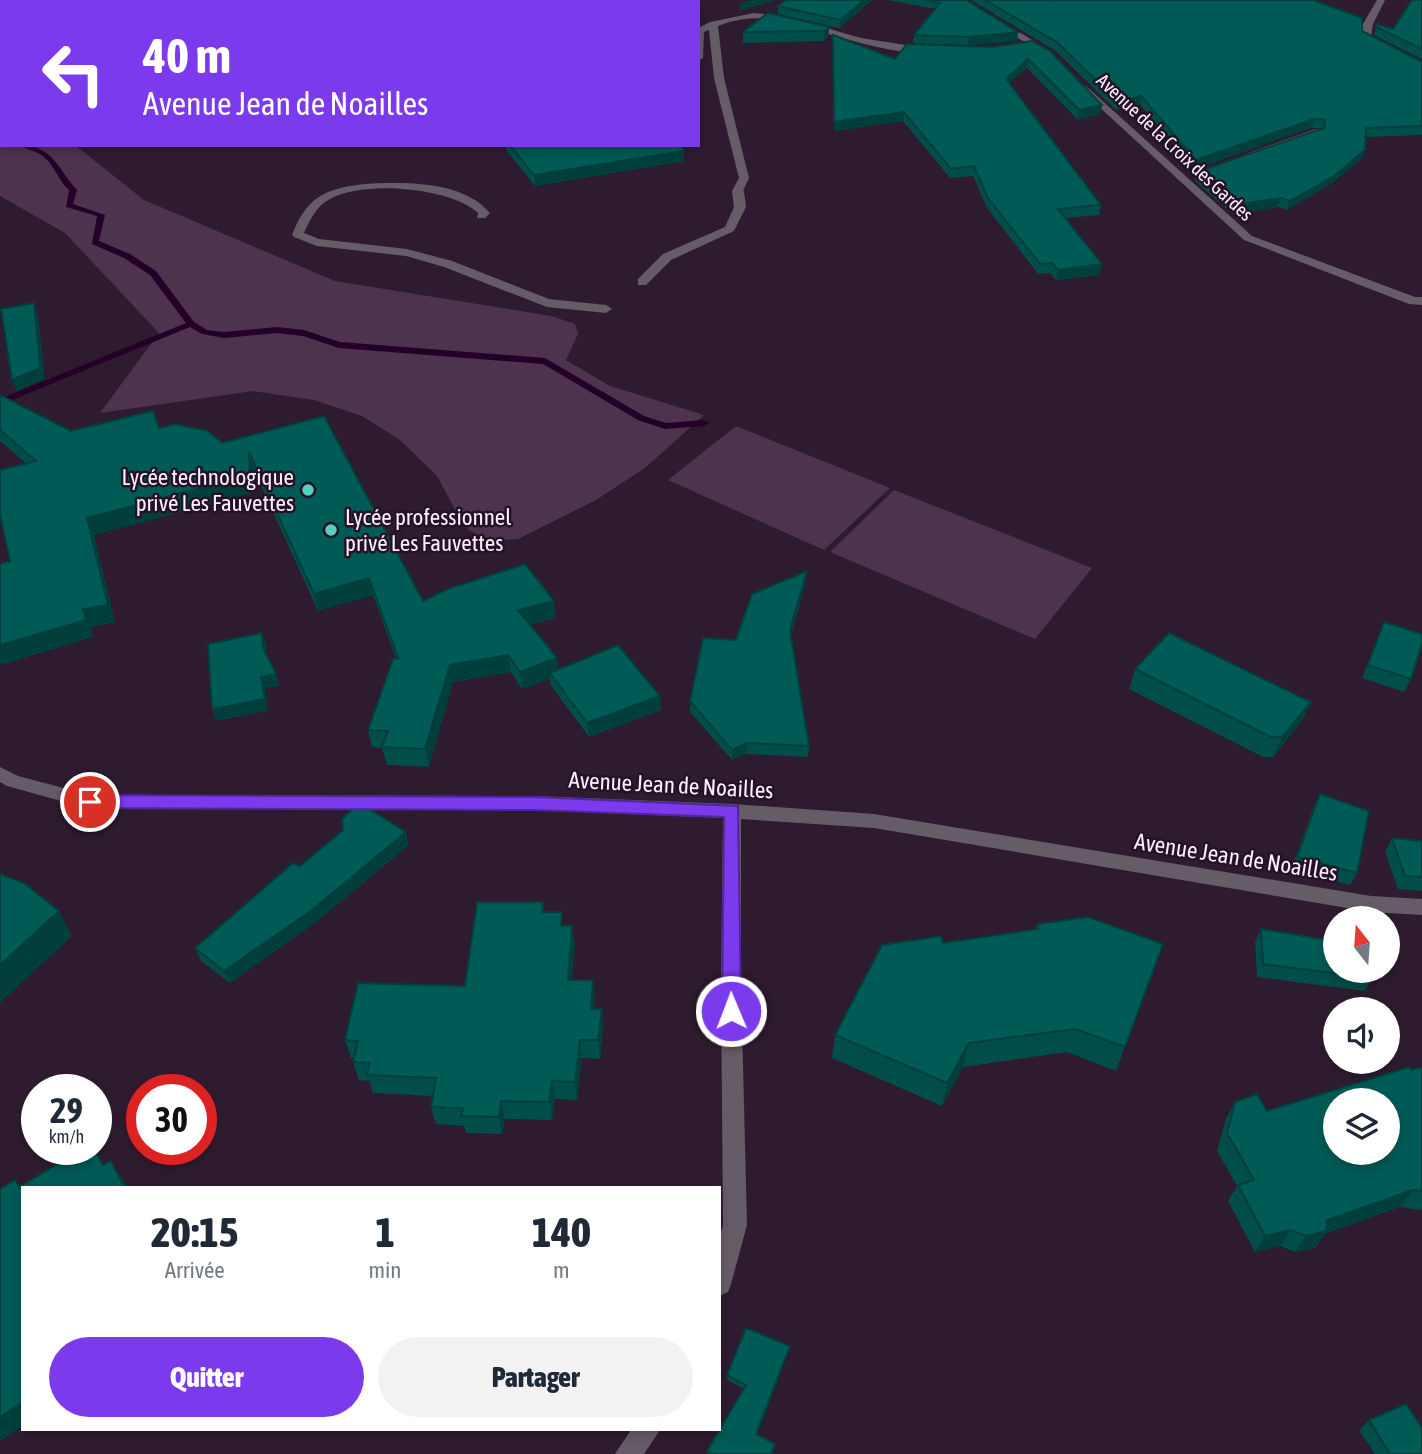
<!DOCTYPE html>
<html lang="fr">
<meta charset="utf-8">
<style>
body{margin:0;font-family:"Asap Condensed",sans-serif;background:#f2f2f3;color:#1f2937;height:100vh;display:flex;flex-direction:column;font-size:26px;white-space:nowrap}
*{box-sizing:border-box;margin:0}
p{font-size:23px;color:#747a83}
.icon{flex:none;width:38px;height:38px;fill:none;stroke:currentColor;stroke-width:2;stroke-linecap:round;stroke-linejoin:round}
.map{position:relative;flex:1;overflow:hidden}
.drawer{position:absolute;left:21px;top:1186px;width:700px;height:245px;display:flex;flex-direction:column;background:#fff;border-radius:0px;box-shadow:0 4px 10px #0003}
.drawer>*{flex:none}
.top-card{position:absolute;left:0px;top:0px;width:700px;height:147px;box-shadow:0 4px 10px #0003;background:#7c3aed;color:#fff;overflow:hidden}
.needle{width:46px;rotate:343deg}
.tools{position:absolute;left:1323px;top:906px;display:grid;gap:14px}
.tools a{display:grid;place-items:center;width:77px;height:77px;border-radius:50%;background:#fff;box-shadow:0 4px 10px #0003;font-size:35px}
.speed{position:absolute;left:21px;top:1074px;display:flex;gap:14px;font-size:35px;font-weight:700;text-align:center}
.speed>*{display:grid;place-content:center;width:91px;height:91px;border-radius:50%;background:#fff;box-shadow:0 4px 10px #0003;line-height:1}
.speed small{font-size:18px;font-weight:400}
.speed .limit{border:10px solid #d22;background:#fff;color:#111}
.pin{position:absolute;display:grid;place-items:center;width:60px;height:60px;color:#fff;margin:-30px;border:4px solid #fff;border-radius:50%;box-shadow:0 2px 7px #0007}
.me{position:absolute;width:77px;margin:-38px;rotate:359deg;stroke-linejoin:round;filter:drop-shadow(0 0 5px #0008)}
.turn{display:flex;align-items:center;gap:24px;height:147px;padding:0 28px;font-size:32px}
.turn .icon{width:91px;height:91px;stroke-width:2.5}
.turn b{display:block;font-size:49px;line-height:60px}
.eta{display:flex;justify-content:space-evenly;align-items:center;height:119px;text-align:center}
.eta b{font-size:42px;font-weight:800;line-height:49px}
.action{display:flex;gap:14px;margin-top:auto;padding:14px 28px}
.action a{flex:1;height:80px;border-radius:42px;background:#7c3aed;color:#fff;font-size:28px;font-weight:800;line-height:80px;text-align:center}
.action a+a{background:#f2f2f3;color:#1f2937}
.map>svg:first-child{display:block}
</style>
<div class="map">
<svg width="1422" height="1454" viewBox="0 0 1422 1454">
<rect width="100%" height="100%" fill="#2e1b2f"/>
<!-- green -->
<g fill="#4e334f">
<path d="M0 85 2 145H75L144 200 335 281 551 316 575 324 578 334 566 360 610 386 704 415 645 468 596 500 518 539 485 541 464 526 437 476 400 440 362 416 314 400 253 391 100 413 159 333 65 233 0 196Z"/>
<path d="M736 426 890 488 824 550 668 480Z"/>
<path d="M894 490 1092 568 1035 639 830 552Z"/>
</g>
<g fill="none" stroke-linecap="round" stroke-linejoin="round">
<!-- stream -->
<g fill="#240028" fill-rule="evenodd">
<rect x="0" y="137" width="2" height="4"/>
<path d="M19 145C53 145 57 168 77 190L73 204 105 215 99 241 130 254 156 271 194 322 207 330 224 332 277 327 304 330 340 342 545 358 644 416 666 423 704 420 709 423 704 426 665 429 638 420 543 364 339 348 303 336 277 333 224 338 202 334 190 327 0 405V399L186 323 150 275 124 258 92 244 97 216 66 207 69 190C59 181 55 167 45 158 38 151 28 150 19 145Z"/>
</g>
<!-- pedestrian -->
<path fill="#665c67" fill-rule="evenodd" d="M738 188 744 191 746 207 734 231 671 260 646 285H638V279L663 254 725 227 734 207 732 191Z"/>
<!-- minor -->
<g fill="#665c67" fill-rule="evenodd">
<path d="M956 0H966L1052 52 1044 54Z"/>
<path d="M1377 0H1385L1373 24 1371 36 1422 62V69L1361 37 1363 24Z"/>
<path d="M754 13 785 16 861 38 931 49C906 64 804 23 771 19 753 17 735 19 718 26L724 78 749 178 742 193 738 194 732 191 739 178 714 78 709 30 704 32 703 58 698 61V28L710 22Z"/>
<path d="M1087 87 1252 236 1415 297H1422V305L1409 304 1244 240 1083 92 1082 90Z"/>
<path d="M1316 129 1321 132 1320 134 1257 155 1248 153Z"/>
<path d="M364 184C403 182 462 180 490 213L485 218H477L478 213C451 187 362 180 330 199 316 206 310 220 304 233L319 239 407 249 452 261 549 299 606 305 612 309 606 313 547 307 444 267 406 256 317 246 294 237 292 235C307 197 324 189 364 184Z"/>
<path d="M0 767 18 776 90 795 535 796 732 804 874 814 1371 896 1422 899V915L1371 912 874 828 741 819V984L747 1225 731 1284 728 1292 719 1296V1240L723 1225 721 984 723 818 535 810 90 809 7 786 0 782Z"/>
<path d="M631 1430H660L644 1454H615Z"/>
</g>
</g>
<!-- wall -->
<g fill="#004d49">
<path d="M411 0H665L666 2H414Z"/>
<path d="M873 0 839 28 778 14V6Z"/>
<path d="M888 0H966L1018 32 1017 41 968 45 913 43 914 35 935 9Z"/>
<path d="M971 0 1321 3 1362 31 1422 62V135L1366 137 1362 158 1331 184 1287 210 1278 207 1233 214 1195 181 1197 172 1322 128H1311L1194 169 1140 104 1116 110 1056 51Z"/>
<path d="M1422 0V59L1374 35 1377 24 1393 29Z"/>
<path d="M829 27 828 37 824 41 743 43V32Z"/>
<path d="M833 35 895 59 1049 50 1102 105 1100 114 1078 120 1027 68 1009 83 1101 205 1099 215 1065 218 1100 275 1056 280 1050 273 1038 274 987 208 973 176 950 178 903 121 834 131Z"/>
<path d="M506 145H681L684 161 535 186 506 150Z"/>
<path d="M0 395 71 431 159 428 222 443 324 416 423 601 556 618 530 625 558 669 660 696 661 710 589 737 551 686 550 679 522 689 511 672 453 682 429 767 387 765 382 748 372 747 368 730 396 658 373 595 318 611 253 468 255 492 94 535 115 622 90 627 93 637 0 665V564L10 561 26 463 0 441Z"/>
<path d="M806 582 791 636 809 746 808 757 746 754 732 760 690 712V701L736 640Z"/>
<path d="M1384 622 1411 679 1404 692 1362 678Z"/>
<path d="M1135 669 1311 702 1302 721 1273 757H1263L1129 689Z"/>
<path d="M1320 794 1357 873 1350 885 1291 870 1314 806Z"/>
<path d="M1392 838 1422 841V891L1398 889 1385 852Z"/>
<path d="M409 845 316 922 230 983 201 961 195 948 300 866Z"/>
<path d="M543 902 544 912 564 926 575 944 572 980 595 999 594 1009H602L603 1028 600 1059 582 1058 577 1100 555 1099 552 1120 505 1119 502 1134 466 1133 464 1126 436 1124 431 1107 433 1096 373 1093 369 1081 359 1080 353 1062 354 1058H351L345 1040 465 986Z"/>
<path d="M1037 924 1163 944 1116 1071 1067 1052 963 1067 942 1106 832 1058 835 1035 943 943 1035 929Z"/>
<path d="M1261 929 1372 978 1365 991 1257 977 1255 942Z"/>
<path d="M1422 1067V1210H1420L1400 1207 1325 1234 1315 1248 1295 1252 1280 1246 1255 1252 1228 1201 1237 1186 1217 1151 1226 1119 1235 1102 1267 1111Z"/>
<path d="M790 1346 789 1351 757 1434 775 1444 773 1454H707V1451L744 1389 727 1380V1375Z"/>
<path d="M1369 1420 1422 1454H1375L1359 1430Z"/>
</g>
<!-- shaded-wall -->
<g fill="#003f3c">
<path d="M41 0H193V1L186 2H20Z"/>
<path d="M751 0H776L740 11V3Z"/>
<path d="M864 0H873L839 28 840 20Z"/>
<path d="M829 27 828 37 824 41 825 31Z"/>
<path d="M1018 32 1017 41 968 45 969 37Z"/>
<path d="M1028 59 1027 68 1004 88 1006 79Z"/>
<path d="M1141 96 1140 104 1116 110 1118 102Z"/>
<path d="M1102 105 1100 114 1078 120 1079 110Z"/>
<path d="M904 112 903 121 834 131V122Z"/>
<path d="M1314 119 1311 128 1194 169 1196 160Z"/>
<path d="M1365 150 1362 158 1331 184 1287 210 1290 201Z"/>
<path d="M684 151V161L535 186 534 175Z"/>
<path d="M1281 198 1278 207 1233 214 1235 205Z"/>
<path d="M1102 264 1100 275 1056 280 1058 270Z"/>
<path d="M34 303 38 314 45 379 17 391 12 380Z"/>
<path d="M249 452 253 468 255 492 94 535 115 622 90 627 93 637 0 665V645L83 609 87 518Z"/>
<path d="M807 571 806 582 789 641 790 630Z"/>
<path d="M369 578 373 595 318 611 314 594Z"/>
<path d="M554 601 556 618 520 627 518 610Z"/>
<path d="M262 633 266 644 267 660 263 648Z"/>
<path d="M508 655 511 672 453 682 429 767 425 749 450 665Z"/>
<path d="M557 658 559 675 550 673V679L522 689 520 672Z"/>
<path d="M276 674 280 686 265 688 268 711 216 721 212 709 261 677Z"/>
<path d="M660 696 661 710 589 737 587 723Z"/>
<path d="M1311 702 1302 721 1273 757 1282 737Z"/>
<path d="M747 743 746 754 732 760V750Z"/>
<path d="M406 832 409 845 316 922 230 983 224 971Z"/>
<path d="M59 911 72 936 0 1003V965Z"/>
<path d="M572 925 575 944 570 999 568 980Z"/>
<path d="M593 980 595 999 593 1027 591 1009Z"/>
<path d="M602 1009 603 1028 600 1059 598 1040Z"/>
<path d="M580 1040 582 1058 577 1100 575 1082Z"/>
<path d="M969 1043 963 1067 942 1106 947 1083Z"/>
<path d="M552 1081 555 1099 552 1120 549 1102Z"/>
<path d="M501 1101 505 1119 502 1134 499 1117Z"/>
<path d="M111 1161 122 1178 127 1188H125Z"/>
<path d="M1413 1190 1400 1207 1325 1234 1315 1248 1295 1252 1306 1236 1327 1220Z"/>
<path d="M1291 1230 1280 1246 1255 1252 1265 1236Z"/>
<path d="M790 1346 789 1351 756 1438V1434Z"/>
<path d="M23 1402V1426L0 1441V1417Z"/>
</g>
<!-- building -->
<g fill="#005a55" stroke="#003f3c" stroke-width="2" fill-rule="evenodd">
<path d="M5 0H41L4 2Z"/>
<path d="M425 0H665L666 2H428Z"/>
<path d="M786 0H864L840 20 778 6Z"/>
<path d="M927 0H966L1018 32 969 37 914 35 940 3Z"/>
<path d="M985 0H1046L1048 1V0H1318L1316 1 1362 18V31L1422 62V126L1366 128 1365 150 1334 176 1290 201 1281 198 1235 205 1197 172 1324 128 1325 120 1314 119 1196 160 1141 96 1118 102 1058 43Z"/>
<path d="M1412 0H1422V49L1376 27 1377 24 1393 29Z"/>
<path d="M768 13 829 27 825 31 743 32Z"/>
<path d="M833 35 895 59 907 44 993 47 1032 41 1049 50 1102 105 1079 110 1028 59 1006 79 1101 205 1058 209 1102 264 1058 270 1052 263 1040 264 988 198 974 166 951 169 904 112 834 122Z"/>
<path d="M510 145H681L684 151 534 175Z"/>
<path d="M34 303 40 368 12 380 1 309Z"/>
<path d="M0 395 71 431 153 411 159 428 175 424 208 431 222 443 324 416 423 601 448 589 525 564 554 601 518 610 557 658 520 672 508 655 450 665 425 749 382 747 388 731 368 730 393 659 398 658 369 578 314 594 249 452 250 475 87 518 108 605 83 609 86 620 0 645V564L10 561 0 515V470L36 461 0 430Z"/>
<path d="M807 571 790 630 809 746 747 743 732 750 690 701 703 638 736 640 752 594Z"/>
<path d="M1384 622 1422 634V644L1411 679 1368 665Z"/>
<path d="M262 633 263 648 276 674 261 677 265 699 212 709 208 644Z"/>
<path d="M1169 633 1311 702 1282 737H1271L1135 669Z"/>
<path d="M618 645 660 696 587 723 550 673Z"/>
<path d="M1320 794 1369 811 1357 873 1297 857Z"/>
<path d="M366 807 406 832 312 910 224 971 195 948 293 863 300 866 343 830 342 819 352 809Z"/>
<path d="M1392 838 1422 841V877L1405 876Z"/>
<path d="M0 874 24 883 59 911 0 965Z"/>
<path d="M477 902H543L542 912H562L561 926 572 925 568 980H593L591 1009H602L598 1040H580L575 1082 552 1081 549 1102 501 1101 499 1117 461 1116 463 1108 431 1107 436 1078 367 1075 370 1063 353 1062 358 1041 345 1040 358 983 465 986Z"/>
<path d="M1088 917 1163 944 1125 1047 1075 1029 969 1043 947 1083 835 1035 882 945 941 936 943 943 1038 929 1037 924Z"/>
<path d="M1261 929 1335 941V971H1370L1372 978 1263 964Z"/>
<path d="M1409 1067 1411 1070 1422 1067V1191L1413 1190 1327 1220 1326 1231 1306 1236 1291 1230 1265 1236 1238 1185 1254 1180 1227 1133 1235 1102 1257 1094 1267 1111ZM1335 1101H1388V1153H1335Z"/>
<path d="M81 1150H95L103 1165 111 1161 125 1188H23V1402L0 1417V1189L15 1180 19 1187Z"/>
<path d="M746 1328 790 1346 756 1434 775 1444 771 1454H712L707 1451 746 1385 727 1375Z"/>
<path d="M1406 1404 1422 1428V1454H1390L1369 1420Z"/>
</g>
<!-- route -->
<path fill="#7c3aed" stroke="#51269a" stroke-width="2" d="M90 795 535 797 738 806 741 1011 738 1017H725L722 1011 724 817 535 810 90 808 82 802Z"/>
<!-- markers -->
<g fill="#56cec4" stroke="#241226" stroke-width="2.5">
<circle cx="308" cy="490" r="7"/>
<circle cx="331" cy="530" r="7"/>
</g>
<g text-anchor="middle" stroke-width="5" stroke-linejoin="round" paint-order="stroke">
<!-- far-street labels -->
<g font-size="19" fill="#fdeffd" stroke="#241226">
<text transform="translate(1175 147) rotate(43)" y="7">Avenue de la Croix des Gardes</text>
</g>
<!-- poi labels -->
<g font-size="23" fill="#fdeffd" stroke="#241226" text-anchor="end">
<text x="294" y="485">Lycée technologique<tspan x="294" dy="26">privé Les Fauvettes</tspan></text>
<text x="345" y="525" text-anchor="start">Lycée professionnel<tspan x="345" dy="26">privé Les Fauvettes</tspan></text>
</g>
<!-- street labels -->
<g font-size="23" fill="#fdeffd" stroke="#241226">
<text transform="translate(671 785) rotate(3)" y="8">Avenue Jean de Noailles</text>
<text transform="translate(1236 857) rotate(9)" y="8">Avenue Jean de Noailles</text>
</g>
</g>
</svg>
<div class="tools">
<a><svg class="needle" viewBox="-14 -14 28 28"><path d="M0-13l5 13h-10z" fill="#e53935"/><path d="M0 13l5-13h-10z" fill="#747a83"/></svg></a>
<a><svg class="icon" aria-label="sound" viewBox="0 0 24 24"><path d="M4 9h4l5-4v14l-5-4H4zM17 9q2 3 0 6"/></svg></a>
<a><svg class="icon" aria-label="layers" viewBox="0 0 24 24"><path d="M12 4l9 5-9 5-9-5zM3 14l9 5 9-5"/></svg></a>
</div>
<div class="speed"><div>29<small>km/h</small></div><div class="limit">30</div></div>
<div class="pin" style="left:90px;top:802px;background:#d93025"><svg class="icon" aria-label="arrive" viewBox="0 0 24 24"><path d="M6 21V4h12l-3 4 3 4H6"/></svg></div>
<svg class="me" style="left:731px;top:1011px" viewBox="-20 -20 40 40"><circle r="17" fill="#7c3aed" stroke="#fff" stroke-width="3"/><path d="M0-11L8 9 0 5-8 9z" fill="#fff"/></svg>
<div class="top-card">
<div class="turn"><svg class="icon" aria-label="left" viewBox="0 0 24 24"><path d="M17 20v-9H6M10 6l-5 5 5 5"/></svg><div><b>40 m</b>Avenue Jean de Noailles</div></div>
</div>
<section class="drawer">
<div class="eta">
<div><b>20:15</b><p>Arrivée</p></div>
<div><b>1</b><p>min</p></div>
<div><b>140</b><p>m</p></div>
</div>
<div class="action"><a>Quitter</a><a>Partager</a></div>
</section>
</div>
